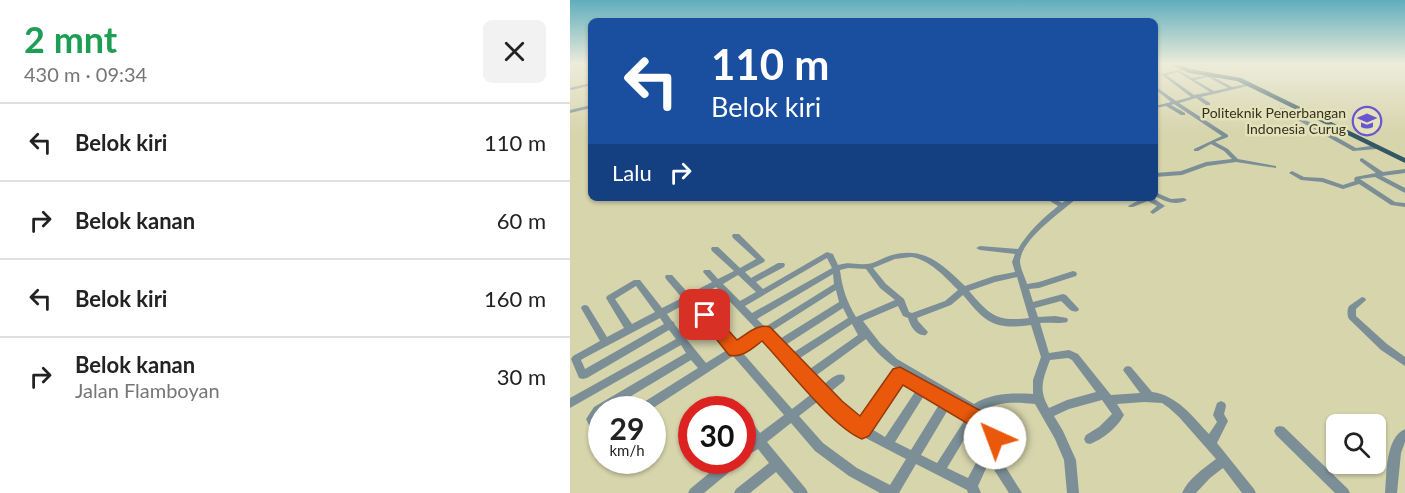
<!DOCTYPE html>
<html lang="id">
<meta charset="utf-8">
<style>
body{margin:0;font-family:Lato,sans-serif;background:#f2f2f2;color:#222;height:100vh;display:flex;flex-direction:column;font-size:22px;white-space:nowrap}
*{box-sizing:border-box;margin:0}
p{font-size:20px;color:#767676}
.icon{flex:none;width:33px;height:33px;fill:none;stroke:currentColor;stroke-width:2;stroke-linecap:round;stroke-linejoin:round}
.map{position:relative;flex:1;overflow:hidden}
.drawer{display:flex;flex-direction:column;background:#fff;width:570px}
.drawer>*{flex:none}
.guide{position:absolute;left:18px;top:18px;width:570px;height:183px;border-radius:9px;box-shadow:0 2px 4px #0004;background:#1a4fa0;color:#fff;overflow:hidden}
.buttons{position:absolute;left:756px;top:414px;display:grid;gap:12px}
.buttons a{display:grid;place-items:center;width:60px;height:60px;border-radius:9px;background:#fff;box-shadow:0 2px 4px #0004;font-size:30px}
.speed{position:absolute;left:18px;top:396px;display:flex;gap:12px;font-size:30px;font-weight:700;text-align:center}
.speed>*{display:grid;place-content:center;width:78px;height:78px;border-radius:50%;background:#fff;box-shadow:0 2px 4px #0004;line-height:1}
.speed small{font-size:15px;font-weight:400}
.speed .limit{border:9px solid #d22;background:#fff;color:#111}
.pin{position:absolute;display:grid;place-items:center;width:51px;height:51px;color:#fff;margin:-26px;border-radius:12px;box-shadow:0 3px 9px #0006}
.me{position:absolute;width:66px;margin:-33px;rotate:317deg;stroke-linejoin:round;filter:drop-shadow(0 0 4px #0008)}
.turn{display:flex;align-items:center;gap:21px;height:126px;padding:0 24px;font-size:27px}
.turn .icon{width:78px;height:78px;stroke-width:2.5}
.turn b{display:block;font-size:42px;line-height:51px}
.then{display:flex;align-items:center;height:57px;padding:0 24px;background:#0003;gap:12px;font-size:22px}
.round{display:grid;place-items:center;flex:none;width:63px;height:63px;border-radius:9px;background:#f2f2f2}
.overview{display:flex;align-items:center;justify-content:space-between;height:102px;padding:0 24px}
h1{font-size:36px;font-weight:700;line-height:45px;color:#1e9e55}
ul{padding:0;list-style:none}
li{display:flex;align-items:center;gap:18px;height:78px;padding:0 24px;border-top:2px solid #e0e0e0}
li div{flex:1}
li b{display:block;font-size:22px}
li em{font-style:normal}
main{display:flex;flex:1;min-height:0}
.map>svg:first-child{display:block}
</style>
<main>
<section class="drawer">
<div class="overview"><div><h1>2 mnt</h1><p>430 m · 09:34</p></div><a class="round"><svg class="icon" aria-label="close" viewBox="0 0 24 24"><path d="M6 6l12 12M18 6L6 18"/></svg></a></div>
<ul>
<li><svg class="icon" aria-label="left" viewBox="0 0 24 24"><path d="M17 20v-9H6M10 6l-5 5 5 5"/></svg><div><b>Belok kiri</b></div><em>110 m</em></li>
<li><svg class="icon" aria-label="right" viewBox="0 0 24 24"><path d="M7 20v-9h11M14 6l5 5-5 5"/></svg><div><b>Belok kanan</b></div><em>60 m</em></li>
<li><svg class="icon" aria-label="left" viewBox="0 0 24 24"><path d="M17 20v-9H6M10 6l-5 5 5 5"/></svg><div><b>Belok kiri</b></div><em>160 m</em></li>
<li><svg class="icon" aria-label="right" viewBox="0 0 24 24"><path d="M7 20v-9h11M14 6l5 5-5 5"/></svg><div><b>Belok kanan</b><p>Jalan Flamboyan</p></div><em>30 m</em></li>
</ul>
</section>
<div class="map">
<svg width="835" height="493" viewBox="0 0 835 493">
<rect width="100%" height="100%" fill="#d7d5ac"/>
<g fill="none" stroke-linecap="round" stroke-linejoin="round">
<!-- minor -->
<g fill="#7c8f97" fill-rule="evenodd">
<path d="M609 70 622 78 640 75 662 87 682 83V85L631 97 640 103V105H636L626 98 609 103 658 135V137L645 142 658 149 668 159 706 166V168L666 162 637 166 612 175 585 177V173L611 171 636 162 662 159 654 151 641 144 628 151H624V149L652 136 604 104 601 105 615 113V115H611L596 106 585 108V106L601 102 585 89V86L606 101 621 97 591 74ZM608 72 640 92 624 95 596 75ZM638 77 658 88 644 91 625 80Z"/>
<path d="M21 83V85L2 90 0 89V88Z"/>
<path d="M21 105V108L0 113V110Z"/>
<path d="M710 108H714L786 148 807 145 810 147 807 149 783 151 710 110Z"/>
<path d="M792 158 813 172 835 169V173L812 176 835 188V193L805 177 790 179 825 202 835 203V207L821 205 789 184 773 189 752 182 731 180 719 173 722 171 734 177 753 178 773 185 785 181 784 180 785 177 806 173 790 161V159Z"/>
<path d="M585 192 601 199 614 198 617 200C606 206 596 202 585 196Z"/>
<path d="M475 198H483L492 203 500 198H507C492 212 452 238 450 261 450 268 455 277 457 284L469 282 503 271 506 272 507 274 506 276 469 288 459 289 463 302 493 294 496 295 509 309 508 311C501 314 496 305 491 301L465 308 468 317 485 316 497 318 498 320 497 322C489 324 479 322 470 323L479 353 499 350 508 354 541 395 570 393 553 370 555 367 558 366 561 367 582 392C607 395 623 417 639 434L647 422 643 415 647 403 651 401 655 403 656 406 654 414 658 421 647 443 684 489 686 493H672L653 468 640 478 626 493H612C618 479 634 468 646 459L609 417 599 408 592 403 574 402 547 404 554 415C547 428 533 439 520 444L516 443 514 439 516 435 529 427 542 414 532 400 499 409 484 416 493 431 506 460 509 493H497L494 460 485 439 465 404C443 402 426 401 408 414 419 420 428 423 431 438L425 450 452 493H439L419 462 408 486 411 493H398L397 490 346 464 329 493H310L279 476 245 451 221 423 197 442 236 489 238 493H224L206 472 180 493H164L166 489 199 463 188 449 172 459V447L181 440 174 429 176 425 180 424 184 425 190 433 214 415 163 356 80 410H65L66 407 128 368 121 360 38 410H32V414L27 419 32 425V435L23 433 16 419 24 407 116 353 111 345 0 408V398L106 339 99 330 17 378 13 379 9 378 1 359 3 356 30 341 11 308 12 306 15 305 18 306 37 337 54 328 36 298 37 296 64 280H70L92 308 112 298 96 279 95 277 96 275H102L119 294 142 282 133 272 134 270H140L148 279 164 271 142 251 141 249 142 247H148L170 268 186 259 163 238 162 236 163 234H169L195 260 194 262 175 272 181 278 208 263H214L215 265 214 267 186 282 193 289 257 252 263 254 268 265C281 261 284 265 296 264 304 264 314 257 322 255 355 246 373 265 395 286L424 276 445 272 442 262 445 254 410 250 406 248 410 246 448 249C458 232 472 219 488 206ZM341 257C359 259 375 277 388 290L375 301 342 313 339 312 334 299 316 284 303 268 325 259ZM257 258 262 268 182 313 175 306ZM278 268 296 269 310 288 325 300 286 317C277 302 272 288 270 270ZM263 274 264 284 195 327 187 319ZM168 275 186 292 170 301 153 284ZM447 277 459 318C426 322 420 315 399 291L425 282ZM66 286 85 312 62 324 45 299ZM146 287 188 331 165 345 124 299ZM266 290 269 302 208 340 200 332ZM393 295C416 323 424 330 461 325L471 357 463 380V394C442 393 422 393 404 404L327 359 310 343 293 321 328 306 333 316 338 318C340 326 347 337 356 335L358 332 348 321 347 318 381 305ZM117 303 157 350 136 363 105 325 104 322 102 321 97 314ZM273 308 278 318 221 354 214 346ZM90 318 94 324 15 369 11 360 16 357ZM282 324 288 335 237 371 227 360ZM193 337 244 392 222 409 171 351ZM296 339C305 351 316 362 329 370L326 371 291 422 280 414 259 393 274 381 275 378 274 375C266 372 258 381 252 386L244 377ZM498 358 502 360 526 392 497 400 479 408C468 390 473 379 480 360ZM332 380 347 389 315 437 300 428ZM355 394 370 403 341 450 325 442ZM251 399 272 422 288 434 336 459 320 485 287 468 253 443 229 416ZM379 408 396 418 367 463 351 455ZM404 423C411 427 418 430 419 438L398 478 377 468Z"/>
<path d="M573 198H583L595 206 583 214 580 212 587 206 578 201 563 207H559L558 206Z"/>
<path d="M792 297 795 298 796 300 786 309V316L817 344 835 357V366L811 350 779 319C777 316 777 309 779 306Z"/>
<path d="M710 426 714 427 778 489 780 493H765L706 435 704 431 706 427Z"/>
<path d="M835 429V442L831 453 827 493H815C817 474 815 438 835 429Z"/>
<path d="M155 460H171L169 464 134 493H118L120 489Z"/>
</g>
<!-- major -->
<path fill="#345764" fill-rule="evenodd" d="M599 64H607L620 69 671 78 835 158V163L667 81 619 73Z"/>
</g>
<!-- sky -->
<linearGradient id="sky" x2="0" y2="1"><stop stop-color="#5faebd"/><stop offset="0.48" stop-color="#edecda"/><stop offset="1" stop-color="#edecda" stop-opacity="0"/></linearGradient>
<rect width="835" height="133" fill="url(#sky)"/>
<!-- route -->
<path fill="#ea580c" stroke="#983908" stroke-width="1.5" d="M135 309 141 311 167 340C177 334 188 323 200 327L272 401 290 416 323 369 330 367 426 419C433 428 437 435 432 445L425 448 418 445 412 432 333 385 299 436 292 439C262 427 216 366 192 341 183 348 171 359 159 355L127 315 129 311Z"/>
<!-- icons -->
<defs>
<g id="university-ring" transform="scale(1.5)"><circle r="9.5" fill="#e4e2b9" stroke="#6857d0" stroke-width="1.5"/><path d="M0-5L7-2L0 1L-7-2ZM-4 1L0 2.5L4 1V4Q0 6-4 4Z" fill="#6857d0"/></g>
</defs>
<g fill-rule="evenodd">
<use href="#university-ring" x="797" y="121"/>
</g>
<g text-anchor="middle" stroke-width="5" stroke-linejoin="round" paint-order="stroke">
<!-- far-poi labels -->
<g font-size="14" fill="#323121" stroke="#e4e2b9" text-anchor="end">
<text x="776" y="118">Politeknik Penerbangan<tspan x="776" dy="16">Indonesia Curug</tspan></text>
</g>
</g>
</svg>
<div class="buttons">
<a><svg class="icon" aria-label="search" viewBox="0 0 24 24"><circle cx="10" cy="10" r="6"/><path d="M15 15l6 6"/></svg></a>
</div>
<div class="speed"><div>29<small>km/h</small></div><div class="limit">30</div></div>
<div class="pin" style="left:135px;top:315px;background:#d93025"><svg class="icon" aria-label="arrive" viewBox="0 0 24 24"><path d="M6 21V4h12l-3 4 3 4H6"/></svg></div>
<svg class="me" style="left:425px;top:438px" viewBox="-20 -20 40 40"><circle r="19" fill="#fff"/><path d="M0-13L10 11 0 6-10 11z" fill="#ea580c"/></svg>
<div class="guide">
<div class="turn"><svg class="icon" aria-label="left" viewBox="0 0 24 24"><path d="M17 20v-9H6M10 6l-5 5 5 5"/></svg><div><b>110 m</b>Belok kiri</div></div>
<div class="then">Lalu<svg class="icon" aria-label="right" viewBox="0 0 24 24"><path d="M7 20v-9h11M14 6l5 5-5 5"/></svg></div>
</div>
</div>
</main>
